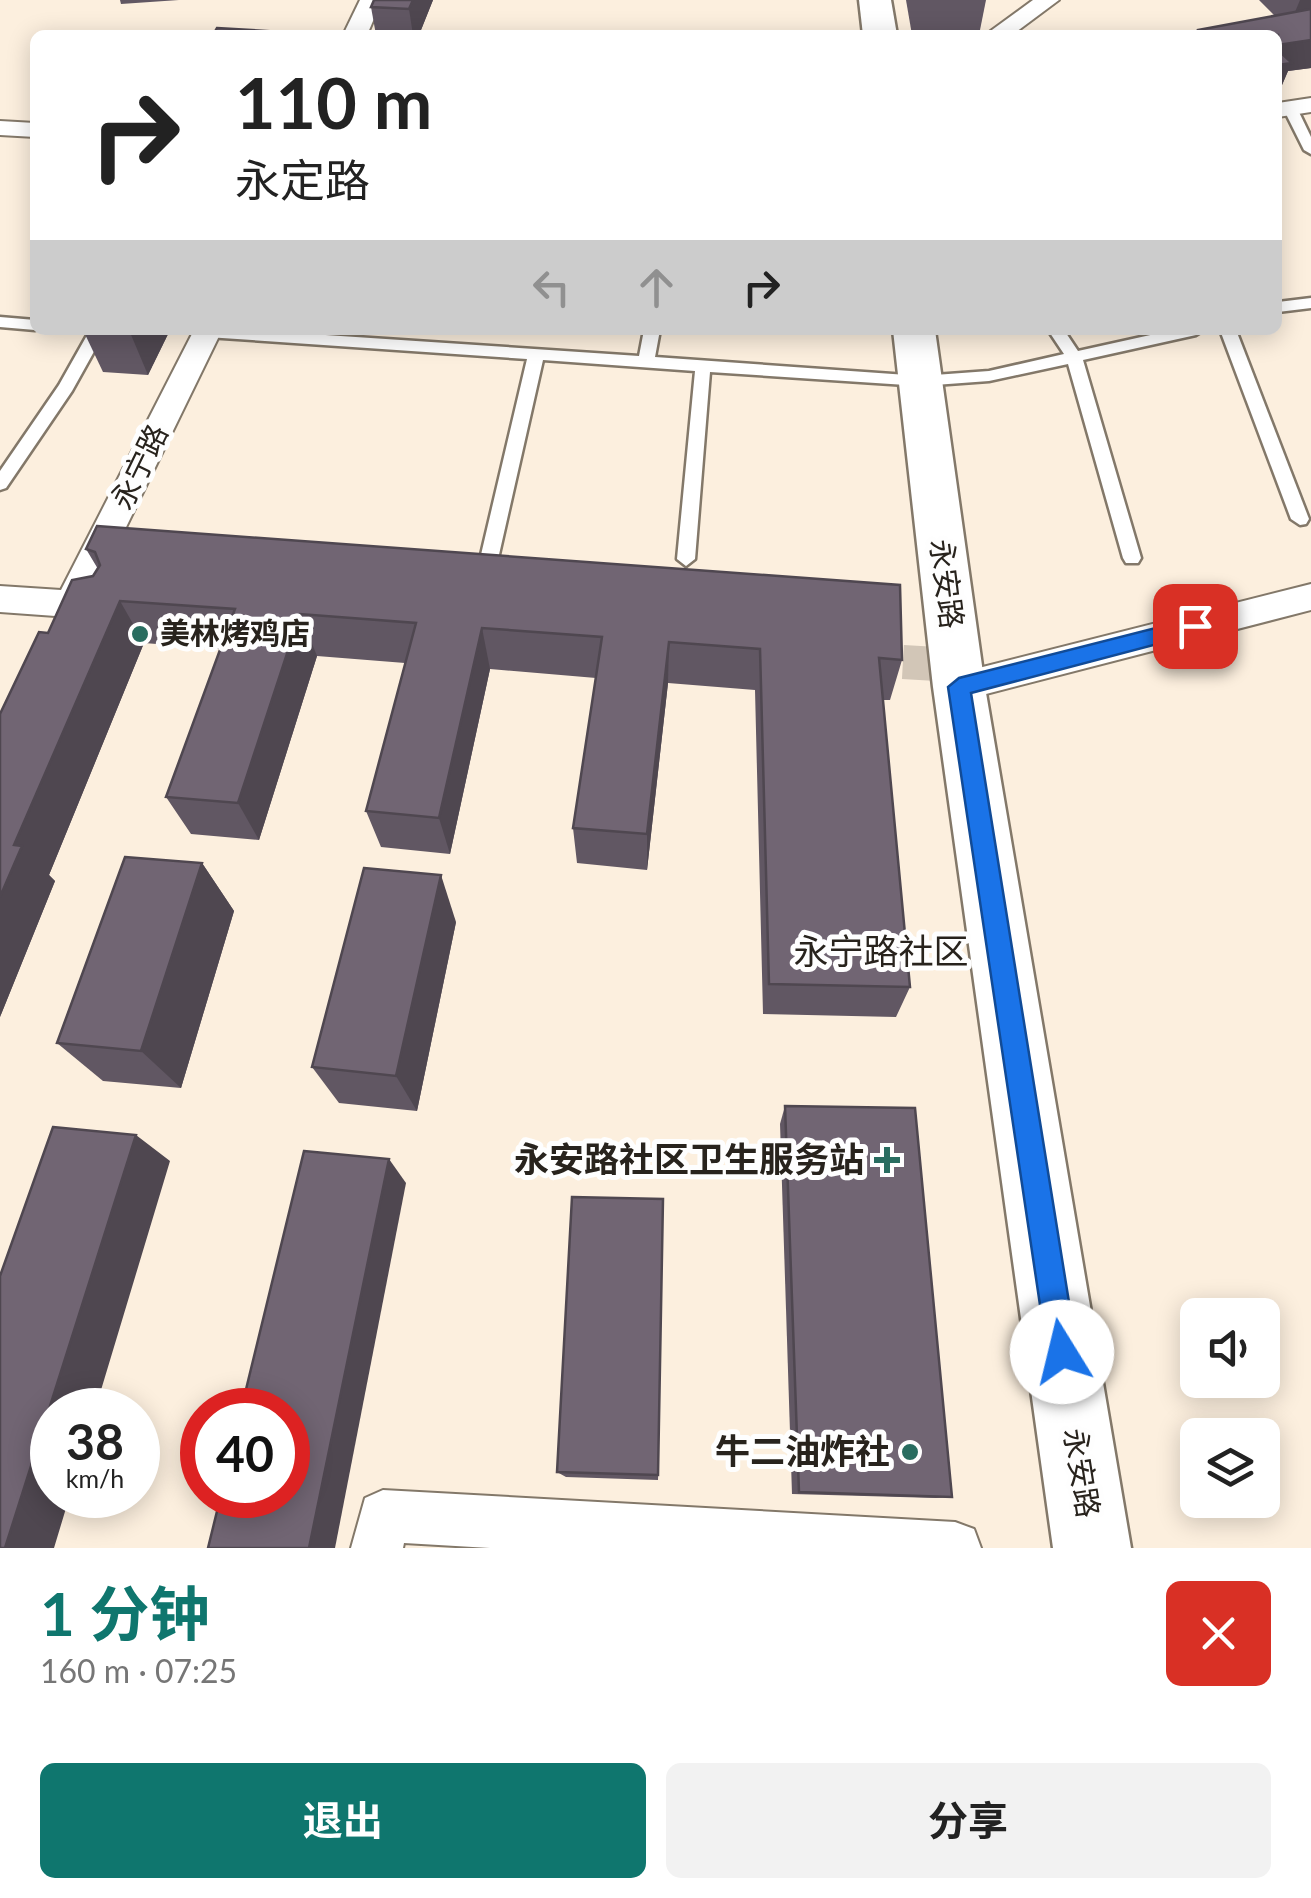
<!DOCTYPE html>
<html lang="zh">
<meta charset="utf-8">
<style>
body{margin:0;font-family:Lato,"Noto Sans SC",sans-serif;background:#f2f2f2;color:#222;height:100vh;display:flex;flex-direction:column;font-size:38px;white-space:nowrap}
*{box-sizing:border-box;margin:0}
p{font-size:32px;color:#767676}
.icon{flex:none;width:55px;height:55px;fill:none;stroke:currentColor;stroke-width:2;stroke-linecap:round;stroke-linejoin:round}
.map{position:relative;height:1548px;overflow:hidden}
.drawer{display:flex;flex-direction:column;background:#fff;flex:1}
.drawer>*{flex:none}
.banner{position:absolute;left:30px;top:30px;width:1252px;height:305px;border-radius:15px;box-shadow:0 5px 25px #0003;background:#fff;color:#222;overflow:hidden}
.controls{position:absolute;left:1180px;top:1298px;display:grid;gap:20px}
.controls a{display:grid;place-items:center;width:100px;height:100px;border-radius:15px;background:#fff;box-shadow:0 5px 25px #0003;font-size:50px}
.speed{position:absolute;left:30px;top:1388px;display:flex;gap:20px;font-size:50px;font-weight:700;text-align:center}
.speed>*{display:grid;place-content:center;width:130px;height:130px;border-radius:50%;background:#fff;box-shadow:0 5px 25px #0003;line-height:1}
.speed small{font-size:25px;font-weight:400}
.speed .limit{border:15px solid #d22;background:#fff;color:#111}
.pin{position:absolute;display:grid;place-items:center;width:85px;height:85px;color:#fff;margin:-42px;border-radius:20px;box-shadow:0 5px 15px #0006}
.me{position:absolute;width:110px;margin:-55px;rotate:351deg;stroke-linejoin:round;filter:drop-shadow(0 0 8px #0008)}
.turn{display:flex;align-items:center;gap:35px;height:210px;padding:0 40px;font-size:45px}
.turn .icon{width:130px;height:130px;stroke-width:2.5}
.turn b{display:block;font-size:70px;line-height:85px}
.lanes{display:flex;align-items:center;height:95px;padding:0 40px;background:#0003;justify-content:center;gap:50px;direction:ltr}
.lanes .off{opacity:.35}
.round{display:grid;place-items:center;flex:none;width:105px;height:105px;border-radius:15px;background:#f2f2f2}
.head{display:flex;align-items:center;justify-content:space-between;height:170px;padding:0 40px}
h1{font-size:60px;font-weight:700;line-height:75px;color:#0f766e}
.primary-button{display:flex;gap:20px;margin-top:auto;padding:20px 40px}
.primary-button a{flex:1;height:115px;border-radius:15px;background:#0f766e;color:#fff;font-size:40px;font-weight:700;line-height:115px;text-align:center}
.primary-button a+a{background:#f2f2f2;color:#222}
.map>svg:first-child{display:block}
</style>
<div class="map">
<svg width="1311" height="1548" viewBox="0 0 1311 1548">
<rect width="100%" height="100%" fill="#fcefde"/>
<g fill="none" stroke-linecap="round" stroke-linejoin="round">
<!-- street-tunnel -->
<path stroke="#d2c6b7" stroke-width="34" stroke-dasharray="34 18" stroke-linecap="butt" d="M851 659 956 665"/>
<!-- lane casing -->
<g stroke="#837869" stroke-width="5">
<g id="lane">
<path d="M1285 105 1297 108 1311 137V154L1304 150 1283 108Z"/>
<path d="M1311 298V308L1278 312V302Z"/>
<path d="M0 317 35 320V330L0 327Z"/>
<path d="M90 330H106L72 391 6 488 0 490V471L59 385Z"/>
<path d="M201 330H251L639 356 644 330H660L655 357 921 376 989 371 1064 354 1048 330H1064L1078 351 1173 330H1204L1196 335 1083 360 1141 558 1138 563H1126L1123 558 1068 364 989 381 921 386 710 372 695 559 686 566 677 559 695 371 543 360 498 559 489 566 480 559 527 359 207 337 202 336Z"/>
<path d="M1220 330H1236L1309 519 1306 524 1300 525 1291 519Z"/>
</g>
</g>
<!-- street casing -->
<g stroke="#837869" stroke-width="4">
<g id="street">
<path d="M360 0H382L367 35H343Z"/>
<path d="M1033 0H1059L1012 35H985Z"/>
<path d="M1311 98V112L1278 117V103Z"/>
<path d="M0 121 35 123V137L0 135Z"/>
<path d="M194 330H222L94 593 109 597 114 606 109 615 97 619 0 612V586L61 590Z"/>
<path d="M1311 584V610L959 701 946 697 941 687 946 677 959 673Z"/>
<path d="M383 1490 955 1522 974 1529 981 1548H490L404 1543 403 1548H351L365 1498Z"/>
</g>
</g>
<!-- secondary casing -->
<g stroke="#837869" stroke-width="5">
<g id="secondary">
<path d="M859 0H891L897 35H863Z"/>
<path d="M893 330H935L985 687 1131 1548H1053L933 687Z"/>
</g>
</g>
<!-- lane -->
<use href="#lane" fill="#fff" fill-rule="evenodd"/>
<!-- street -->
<use href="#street" fill="#fff" fill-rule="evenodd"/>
<!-- secondary -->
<use href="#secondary" fill="#fff" fill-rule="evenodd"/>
</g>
<!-- wall -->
<g fill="#615763">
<path d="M120 0H179L121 4Z"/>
<path d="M433 0 419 35H376L371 7Z"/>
<path d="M906 0H986L979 35H912Z"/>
<path d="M1259 0H1311V68L1288 71 1279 92 1278 35H1196L1198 30 1275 16Z"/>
<path d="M83 330H170L148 375 103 372Z"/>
<path d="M86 549 902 660 890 700H883L910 987 896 1017 763 1014 755 690 668 683 647 870 577 863 573 828 596 678 490 669 450 854 381 847 366 811 405 663 317 656 259 840 191 834 166 797 220 649 144 643 49 875 55 881 0 1017 48 633 98 569Z"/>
<path d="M202 863 234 911 181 1088 103 1081 57 1043Z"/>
<path d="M456 922 417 1111 339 1103 312 1067Z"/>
<path d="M785 1106 952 1497 936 1498 792 1494 780 1124Z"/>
<path d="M663 1199 658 1480 566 1477 557 1472Z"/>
</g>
<!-- shaded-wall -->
<g fill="#4f4750">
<path d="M413 0H433L419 35H413L409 9Z"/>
<path d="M1300 0H1311V25L1288 29Z"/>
<path d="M1311 40V68L1288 71 1279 92 1278 93V45Z"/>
<path d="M129 330H170L148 375Z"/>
<path d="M120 601 144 643 49 875 55 881 0 1017V897L14 845Z"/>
<path d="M300 614 317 656 259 840 238 803Z"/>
<path d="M482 628 490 669 450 854 439 818Z"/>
<path d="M669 642 668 683 647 870V834Z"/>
<path d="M202 863 234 911 181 1088 141 1051Z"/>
<path d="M441 875 456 922 417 1111 396 1076Z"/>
<path d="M136 1135 170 1161 95 1410H52V1495H70L54 1548H5Z"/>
<path d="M389 1159 406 1183 335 1548H309Z"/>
</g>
<!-- building -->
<g fill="#716573" stroke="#4f4750" stroke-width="2.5">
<path d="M374 0H413L409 9 371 7Z"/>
<path d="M1311 9V40L1278 45V35H1199L1198 30Z"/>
<path d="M217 28 284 32 282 35H213Z"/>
<path d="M1278 50 1292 63 1278 65Z"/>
<path d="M97 526 900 585 902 660 879 658 910 987 769 984 760 649 669 642 647 834 573 828 602 637 482 628 439 818 366 811 416 623 300 614 238 803 166 797 235 609 120 601 14 845 22 846 0 897V714L39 632 48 633 72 580 93 576 100 565 95 552 86 549Z"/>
<path d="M125 857 202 863 141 1051 57 1043Z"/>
<path d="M364 868 441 875 396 1076 312 1067Z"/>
<path d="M785 1106 915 1108 952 1497 799 1492Z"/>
<path d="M53 1127 136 1135 5 1548H0V1276Z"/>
<path d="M304 1151 389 1159 309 1548H208L221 1495H288V1410H241Z"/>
<path d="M572 1197 663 1199 658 1475 557 1472Z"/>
</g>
<!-- route -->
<path fill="#1a73e8" stroke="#114b97" stroke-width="2.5" d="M1195 618 1203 620 1206 626 1203 632 971 693 1077 1352 1072 1363 1062 1367 1052 1363 1047 1352 948 687 959 678Z"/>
<!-- markers -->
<g fill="#296d60" stroke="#fefefe" stroke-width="4">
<circle cx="140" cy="634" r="10"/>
<path d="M882 1145h10v10h10v10h-10v10h-10v-10h-10v-10h10z"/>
<circle cx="910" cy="1452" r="10"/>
</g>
<g text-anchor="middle" stroke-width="10" stroke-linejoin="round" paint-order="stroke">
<!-- street labels -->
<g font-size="30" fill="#28231d" stroke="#fefefe">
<text transform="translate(140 467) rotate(-64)" y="10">永宁路</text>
<text transform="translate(946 584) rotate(83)" y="10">永安路</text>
<text transform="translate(1081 1473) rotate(81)" y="10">永安路</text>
</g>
<!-- poi labels -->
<g font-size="30" font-weight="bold" fill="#28231d" stroke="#fefefe" text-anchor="start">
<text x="160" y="644">美林烤鸡店</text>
</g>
<!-- quarter labels -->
<g font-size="35" fill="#28231d" stroke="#fefefe">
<text x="881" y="964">永宁路社区</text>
</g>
<!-- near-poi labels -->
<g font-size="35" font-weight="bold" fill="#28231d" stroke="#fefefe" text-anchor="end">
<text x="864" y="1172">永安路社区卫生服务站</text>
<text x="890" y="1464">牛二油炸社</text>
</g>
</g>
</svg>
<div class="controls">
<a><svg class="icon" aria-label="sound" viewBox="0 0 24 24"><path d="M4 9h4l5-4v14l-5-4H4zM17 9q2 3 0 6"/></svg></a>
<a><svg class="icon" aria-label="layers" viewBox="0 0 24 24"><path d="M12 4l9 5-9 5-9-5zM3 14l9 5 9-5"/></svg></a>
</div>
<div class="speed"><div>38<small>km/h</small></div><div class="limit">40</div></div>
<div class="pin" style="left:1195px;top:626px;background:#d93025"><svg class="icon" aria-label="arrive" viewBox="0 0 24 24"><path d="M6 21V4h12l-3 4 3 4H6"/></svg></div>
<svg class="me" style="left:1062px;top:1352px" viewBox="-20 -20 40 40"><circle r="19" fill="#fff"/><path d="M0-13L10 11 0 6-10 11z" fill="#1a73e8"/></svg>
<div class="banner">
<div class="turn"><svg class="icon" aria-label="right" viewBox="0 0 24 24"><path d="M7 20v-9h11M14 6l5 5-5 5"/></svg><div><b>110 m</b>永定路</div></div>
<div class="lanes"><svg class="icon off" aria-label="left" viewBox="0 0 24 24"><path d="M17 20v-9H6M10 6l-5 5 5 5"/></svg><svg class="icon off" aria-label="ahead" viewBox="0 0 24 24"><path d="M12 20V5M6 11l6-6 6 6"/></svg><svg class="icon" aria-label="right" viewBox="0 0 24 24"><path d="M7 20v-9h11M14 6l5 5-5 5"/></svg></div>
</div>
</div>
<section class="drawer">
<div class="head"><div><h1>1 分钟</h1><p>160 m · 07:25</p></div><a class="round" style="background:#d93025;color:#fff"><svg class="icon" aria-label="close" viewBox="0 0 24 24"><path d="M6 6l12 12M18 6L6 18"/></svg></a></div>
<div class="primary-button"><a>退出</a><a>分享</a></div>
</section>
